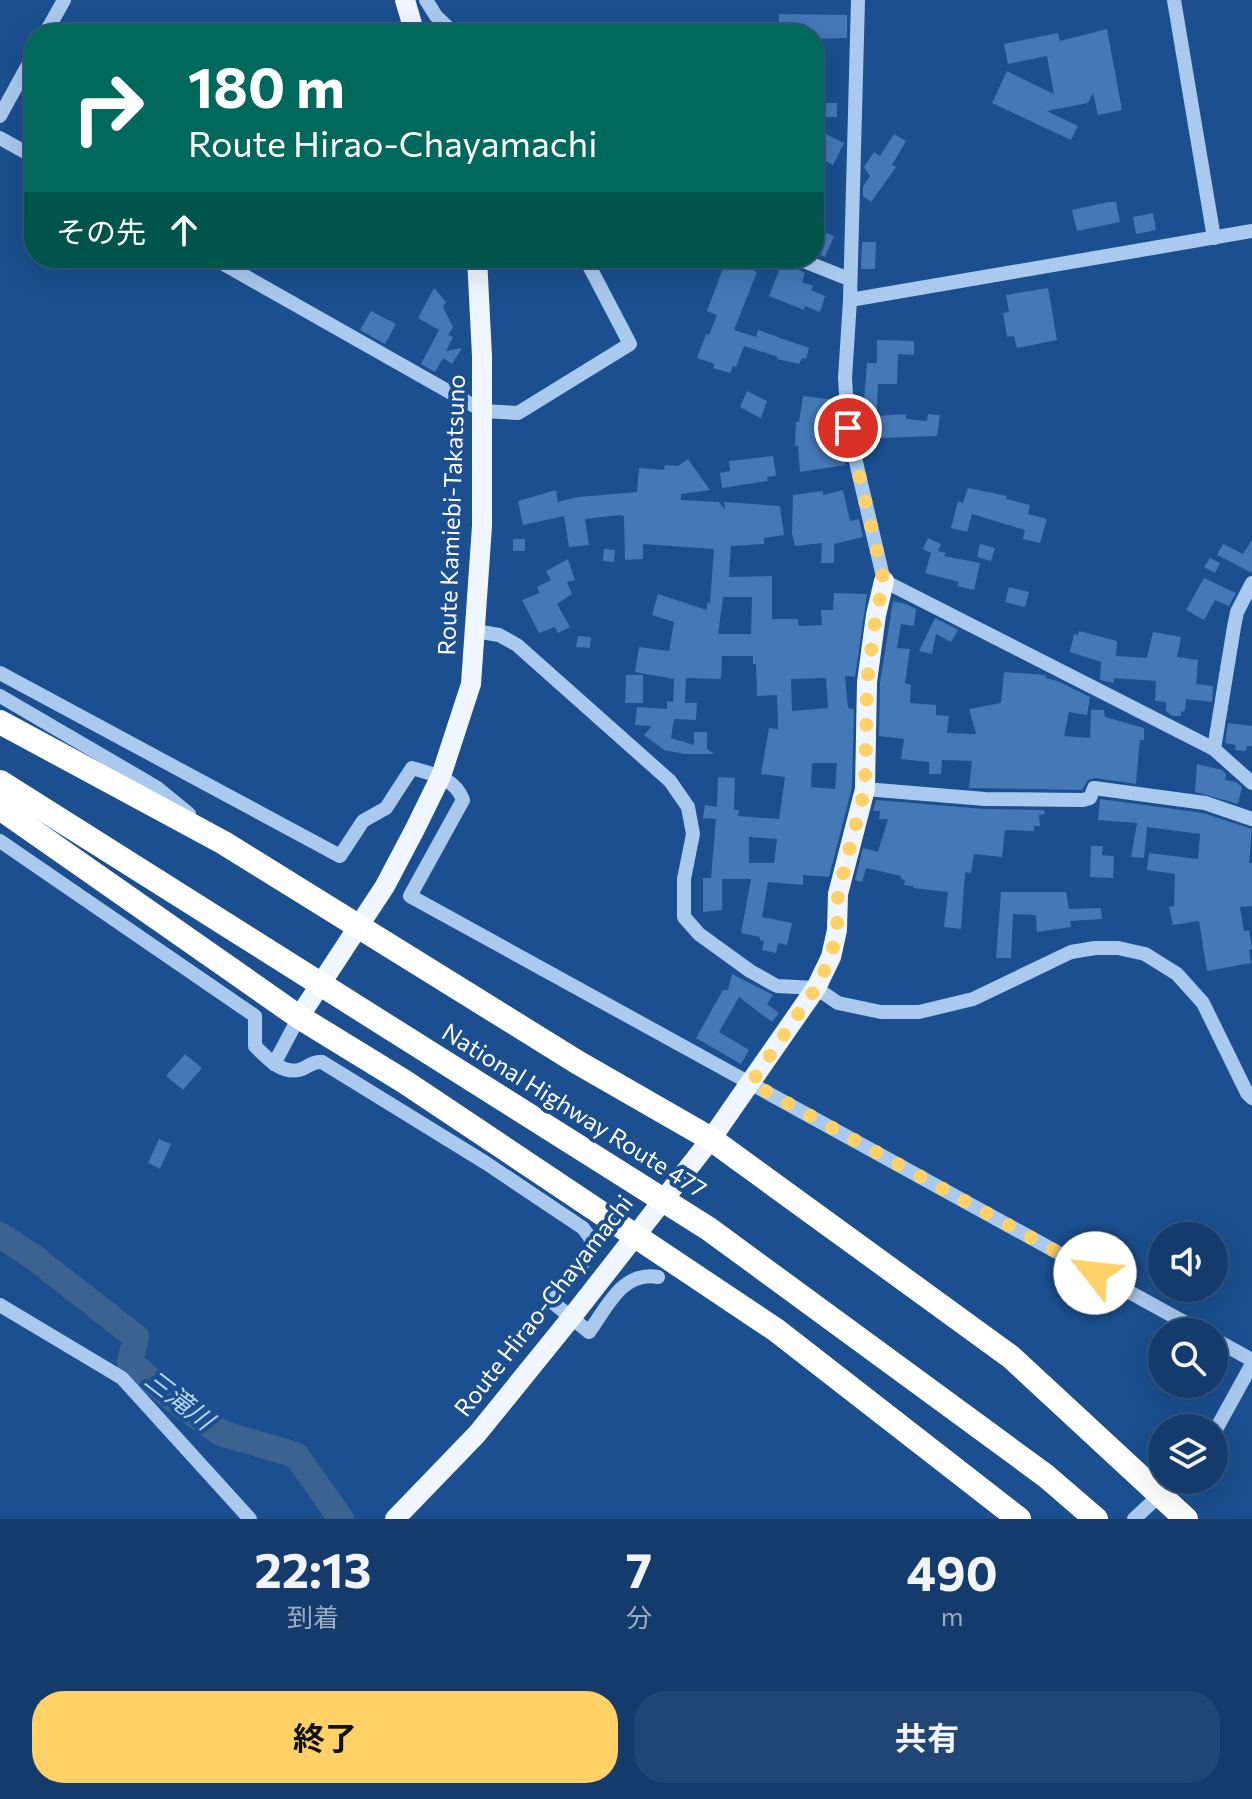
<!DOCTYPE html>
<html lang="ja">
<meta charset="utf-8">
<style>
body{margin:0;font-family:Commissioner,"Noto Sans JP",sans-serif;background:#214673;color:#f1f3f6;height:100vh;display:flex;flex-direction:column;font-size:30px;white-space:nowrap}
*{box-sizing:border-box;margin:0}
p{font-size:26px;color:#9dadc1}
.icon{flex:none;width:44px;height:44px;fill:none;stroke:currentColor;stroke-width:2;stroke-linecap:round;stroke-linejoin:round}
.map{position:relative;height:1519px;overflow:hidden}
.panel{display:flex;flex-direction:column;background:#143b6b;flex:1}
.panel>*{flex:none}
.guide{position:absolute;left:24px;top:24px;width:800px;height:244px;border-radius:32px;box-shadow:0 8px 32px #0002,0 0 0 2px #33557e;background:#00695c;color:#fff;overflow:hidden}
.controls{position:absolute;left:1148px;top:1222px;display:grid;gap:16px}
.controls a{display:grid;place-items:center;width:80px;height:80px;border-radius:50%;background:#143b6b;box-shadow:0 8px 32px #0002,0 0 0 2px #33557e;font-size:40px}
.pin{position:absolute;display:grid;place-items:center;width:68px;height:68px;color:#fff;margin:-34px;border:4px solid #fff;border-radius:50%;box-shadow:0 2px 8px #0007}
.me{position:absolute;width:88px;margin:-44px;rotate:299deg;stroke-linejoin:round;filter:drop-shadow(0 0 6px #0008)}
.turn{display:flex;align-items:center;gap:28px;height:168px;padding:0 32px;font-size:36px}
.turn .icon{width:104px;height:104px;stroke-width:2.5}
.turn b{display:block;font-size:56px;line-height:68px}
.then{display:flex;align-items:center;height:76px;padding:0 32px;background:#0003;gap:16px;font-size:30px}
.eta{display:flex;justify-content:space-evenly;align-items:center;height:136px;text-align:center}
.eta b{font-size:48px;font-weight:700;line-height:56px}
.cta{display:flex;gap:16px;margin-top:auto;padding:16px 32px}
.cta a{flex:1;height:92px;border-radius:32px;background:#ffd166;color:#111;font-size:32px;font-weight:700;line-height:92px;text-align:center}
.cta a+a{background:#214673;color:#f1f3f6}
.map>svg:first-child{display:block}
</style>
<div class="map">
<svg width="1252" height="1519" viewBox="0 0 1252 1519">
<rect width="100%" height="100%" fill="#1b4f8f"/>
<g fill="none" stroke-linecap="round" stroke-linejoin="round">
<!-- stream -->
<path stroke="#9cc4f0" stroke-width="4" d="M0 1247 11 1243"/>
<!-- river -->
<path stroke="#3c6290" stroke-width="26" d="M0 1235 32 1256 136 1337 130 1362 178 1403 221 1433 296 1455 341 1519"/>
</g>
<!-- building -->
<g fill="#4478b7" fill-rule="evenodd">
<path d="M779 14 847 15V38L814 39V34H779Z"/>
<path d="M1107 29 1122 110 1098 115 1093 93 1088 103 1047 111 1078 126 1071 140 992 103 1007 71 1054 94 1047 56 1008 64 1004 44 1058 33 1060 41Z"/>
<rect x="815" y="103" width="22" height="14"/>
<path d="M814 128 844 143 833 165 814 155Z"/>
<path d="M894 134 906 141 892 165 896 167 871 202 863 196V187L870 176 864 167 874 152 880 156Z"/>
<path d="M1108 202H1116L1120 222 1077 231 1072 210Z"/>
<path d="M1153 213 1156 230 1136 234 1133 217Z"/>
<path d="M814 228 834 236 825 257 814 252Z"/>
<path d="M862 242H876L875 269H861Z"/>
<path d="M727 258H746L743 266 757 272 734 330 756 337 758 330 809 348 806 359 802 358 799 364 777 359 778 357 744 346 736 367 733 366 730 373 713 368 715 364 697 358 706 334 709 335 717 315 707 311Z"/>
<path d="M784 258 792 267 805 273 802 282 813 286 811 290 825 296 820 312 805 306 804 310 769 296Z"/>
<path d="M434 288 446 302 443 307 453 327 448 335 453 337 446 351 462 348 452 364 443 358 435 372 421 364 439 330 418 318Z"/>
<path d="M1048 288 1057 340 1017 348 1014 336 1007 337 1003 313 1009 312 1006 295Z"/>
<path d="M371 311 396 324 385 344 360 330Z"/>
<path d="M877 340 914 341V355L898 354 897 384H878L876 426 862 427 867 363H877Z"/>
<path d="M747 391 767 401 761 418 740 407Z"/>
<path d="M803 396 836 400 833 429 838 428 846 465 800 472 798 446H795L796 422H799Z"/>
<path d="M906 414V419L927 421 928 414 940 415 937 436 877 438 876 416Z"/>
<path d="M773 456 776 476 767 477 768 481 722 488 720 473 730 471 729 461Z"/>
<path d="M688 459 710 490 681 494V500L719 502 725 510 724 502 780 506 784 535 764 538V544L731 546 729 577 772 576V619H798L799 626 822 625 821 610H833L834 593 867 594 855 677 845 676 848 708 854 709 852 787 829 877 803 875V885L768 882 762 917 792 923 787 945 778 943 776 953 762 950 764 941 760 940V937L741 933 751 879H722V910L703 912V878H711L716 819 703 818 705 805 717 807 718 777 735 778 734 810H739L738 816 779 819 785 777 761 774 769 728 778 729 777 695 757 696 756 664H753V656H722L721 679 686 678 685 703H697L696 720 674 719 671 738 694 745V732H707V749L714 754H684L664 750 644 735 652 726 635 725 637 707 667 709V701L673 702 674 679 635 672 639 647 669 651 674 622 652 615 658 594 707 610V602L710 603 714 549 643 544V559L625 560 624 516 619 515 585 519 589 545 569 547 564 516 523 525 518 501 556 490 558 502 578 497 637 492 639 468 664 470 665 465 678 466ZM723 597H752L751 634H718ZM826 678 828 708 792 711 791 679ZM812 763H837L835 789 811 787ZM749 837 777 839 774 863H749Z"/>
<path d="M968 488 1007 496 1006 499 1030 505 1028 514 1047 519 1040 543 1023 539 1025 530 972 514 967 532 951 528 958 501 963 503Z"/>
<path d="M843 490 850 521 859 519 863 537 834 544V563H821L822 543 795 546 792 533 793 495 823 491V495Z"/>
<path d="M928 538 941 544 938 551 946 553 944 556 980 563 974 590 957 586 959 582 925 573 931 553 923 549Z"/>
<rect x="513" y="539" width="12" height="12"/>
<path d="M1252 540V573L1217 555 1223 544 1243 554Z"/>
<path d="M980 544 995 548 991 561 977 557Z"/>
<path d="M604 549 615 550 614 562 603 561Z"/>
<path d="M1210 558 1220 563 1215 573 1204 567Z"/>
<path d="M568 559 575 580 567 582 572 594 557 604 570 627 558 633 555 627 539 633 522 600 540 593 537 587 551 580 546 571Z"/>
<path d="M1204 578 1236 593 1229 606 1215 600 1204 620 1186 610Z"/>
<path d="M1009 587 1029 592 1025 607 1005 602Z"/>
<path d="M893 601 906 604 916 609 914 626 901 624 897 648 910 649 905 683 911 685 910 703 936 705V715L949 716 947 733 976 734 969 709 1001 703 1004 672 1046 675V678L1057 681 1090 697 1087 715 1069 712 1064 736 1090 738 1091 710H1104L1105 717 1144 728V740H1140L1139 749 1136 784 1095 778 1088 780 1082 790 969 788 972 761 942 760 941 774H929V762L901 759 904 739 879 736 880 683Z"/>
<path d="M935 618 958 630 951 642 936 634 932 654 919 651Z"/>
<path d="M1079 631 1117 641 1116 656 1147 658 1153 632 1181 637 1177 657 1198 660 1196 684 1213 686 1212 702 1186 699 1185 711 1181 712V716H1172L1166 711V702L1155 701 1156 681 1114 678V683L1100 680 1101 662 1070 652 1074 634 1078 635Z"/>
<path d="M578 636 591 637 590 648 576 647Z"/>
<path d="M626 675H643V703H625Z"/>
<path d="M1228 723 1252 726V746H1247L1246 751 1235 750 1236 745 1225 743Z"/>
<path d="M1197 764 1222 770 1226 774 1225 780 1236 782 1242 787 1238 804 1195 792Z"/>
<path d="M1100 799 1203 813 1252 829 1249 863H1252V906L1240 907 1244 931 1249 930 1252 949 1249 950 1251 963 1207 971 1199 921 1173 925 1169 907 1174 906 1175 874 1147 870 1149 853 1198 859 1200 834 1147 827 1144 858 1131 857 1137 823 1098 820Z"/>
<path d="M876 800 984 809 1044 810 1045 814 1039 815 1040 826H1034V831L1005 830 1002 857 974 854 971 873 965 872 961 929 944 927 948 892 913 888V886L904 885 905 880 901 879V876L866 868 862 882 855 880 863 848 878 852 888 819H879L880 811H873Z"/>
<path d="M1091 846H1103L1102 855 1114 856 1113 878 1090 877Z"/>
<path d="M1001 892H1066L1069 909 1101 908 1102 919 1070 921 1071 927 1037 932 1036 915 1013 914 1011 958H996Z"/>
<path d="M732 974 773 995 767 1004 779 1013 772 1022 739 997 719 1032 749 1050 741 1064 696 1038 723 990H728Z"/>
<path d="M185 1054 202 1068 183 1090 166 1076Z"/>
<path d="M159 1139 171 1144 160 1169 148 1163Z"/>
</g>
<g fill="none" stroke-linecap="round" stroke-linejoin="round">
<!-- minor -->
<g stroke="#a9c9ee" stroke-width="14">
<path d="M426 0 436 16 455 34"/>
<path d="M858 0 850 300 845 378 848 428 884 581 1214 749 1252 783"/>
<path d="M1174 0 1214 238"/>
<path d="M45 34 64 0"/>
<path d="M0 116 34 54"/>
<path d="M0 138 34 157"/>
<path d="M213 258 483 411 518 413 630 344 585 258"/>
<path d="M796 258 849 279"/>
<path d="M850 300 1252 231"/>
<path d="M475 631 499 635 517 645 670 781 688 807 693 834 684 879V917L699 934 750 971 777 986 816 988 838 1003 881 1012H919L973 999 1071 952 1095 948H1118L1145 954 1177 974 1203 1003 1247 1093 1252 1098"/>
<path d="M0 673 340 856 363 821 386 808 412 768C433 774 455 778 463 800L410 896 1202 1332"/>
<path d="M0 696 156 787 189 814"/>
<path d="M1214 749 1234 627 1237 612 1252 583"/>
<path d="M865 789 985 799 1083 800 1090 798 1094 788 1205 803 1252 819"/>
<path d="M0 841 255 1016V1046C266 1057 281 1074 299 1070 308 1068 311 1061 322 1062L486 1163 583 1228 591 1239 589 1256 551 1301 589 1332C608 1306 622 1271 658 1277"/>
<path d="M274 1064 299 1017"/>
<path d="M0 1305 122 1378 250 1519"/>
<path d="M1214 1339 1252 1360"/>
<path d="M1214 1433 1252 1364"/>
<path d="M1134 1519 1176 1480"/>
</g>
<!-- major -->
<g stroke="#f0f6ff" stroke-width="20">
<path d="M405 0 415 34"/>
<path d="M299 1017 385 886 415 829 441 776 471 684 482 526V356L477 258"/>
<path d="M395 1519 477 1434 571 1318 711 1139 816 988 831 957 837 930 838 894 865 789 867 682 876 615 884 581"/>
</g>
<!-- highway -->
<g stroke="#fff" stroke-width="24">
<path d="M0 722 224 843 577 1062 711 1139 1011 1357 1186 1519"/>
<path d="M0 782 709 1229 1046 1476 1096 1519"/>
<path d="M0 808 299 1017 405 1082 776 1330 1019 1519"/>
</g>
</g>
<g fill="none" stroke-linecap="round" stroke-linejoin="round">
<!-- route -->
<path stroke="#ffd166" stroke-width="14" stroke-dasharray="0 25.2" d="M848 428 884 581 876 615 867 682 865 789 838 894 837 930 831 957 816 988 751 1083 1095 1273"/>
</g>
<g text-anchor="middle" stroke-width="8" stroke-linejoin="round" paint-order="stroke">
<!-- street labels -->
<g font-size="24" fill="#fff" stroke="#1b4f8f">
<text transform="translate(452 515) rotate(-88)" y="8">Route Kamiebi-Takatsuno</text>
<text transform="translate(574 1111) rotate(32)" y="8">National Highway Route 477</text>
<text transform="translate(544 1306) rotate(-52)" y="8">Route Hirao-Chayamachi</text>
</g>
<!-- water labels -->
<g font-size="26" font-style="italic" fill="#b5d3f5" stroke="#1b4f8f">
<text transform="translate(179 1400) rotate(38)" y="9">三滝川</text>
</g>
</g>
</svg>
<div class="controls">
<a><svg class="icon" aria-label="sound" viewBox="0 0 24 24"><path d="M4 9h4l5-4v14l-5-4H4zM17 9q2 3 0 6"/></svg></a>
<a><svg class="icon" aria-label="search" viewBox="0 0 24 24"><circle cx="10" cy="10" r="6"/><path d="M15 15l6 6"/></svg></a>
<a><svg class="icon" aria-label="layers" viewBox="0 0 24 24"><path d="M12 4l9 5-9 5-9-5zM3 14l9 5 9-5"/></svg></a>
</div>
<div class="pin" style="left:848px;top:428px;background:#d93025"><svg class="icon" aria-label="arrive" viewBox="0 0 24 24"><path d="M6 21V4h12l-3 4 3 4H6"/></svg></div>
<svg class="me" style="left:1095px;top:1273px" viewBox="-20 -20 40 40"><circle r="19" fill="#fff"/><path d="M0-13L10 11 0 6-10 11z" fill="#ffd166"/></svg>
<div class="guide">
<div class="turn"><svg class="icon" aria-label="right" viewBox="0 0 24 24"><path d="M7 20v-9h11M14 6l5 5-5 5"/></svg><div><b>180 m</b>Route Hirao-Chayamachi</div></div>
<div class="then">その先<svg class="icon" aria-label="ahead" viewBox="0 0 24 24"><path d="M12 20V5M6 11l6-6 6 6"/></svg></div>
</div>
</div>
<section class="panel">
<div class="eta">
<div><b>22:13</b><p>到着</p></div>
<div><b>7</b><p>分</p></div>
<div><b>490</b><p>m</p></div>
</div>
<div class="cta"><a>終了</a><a>共有</a></div>
</section>
